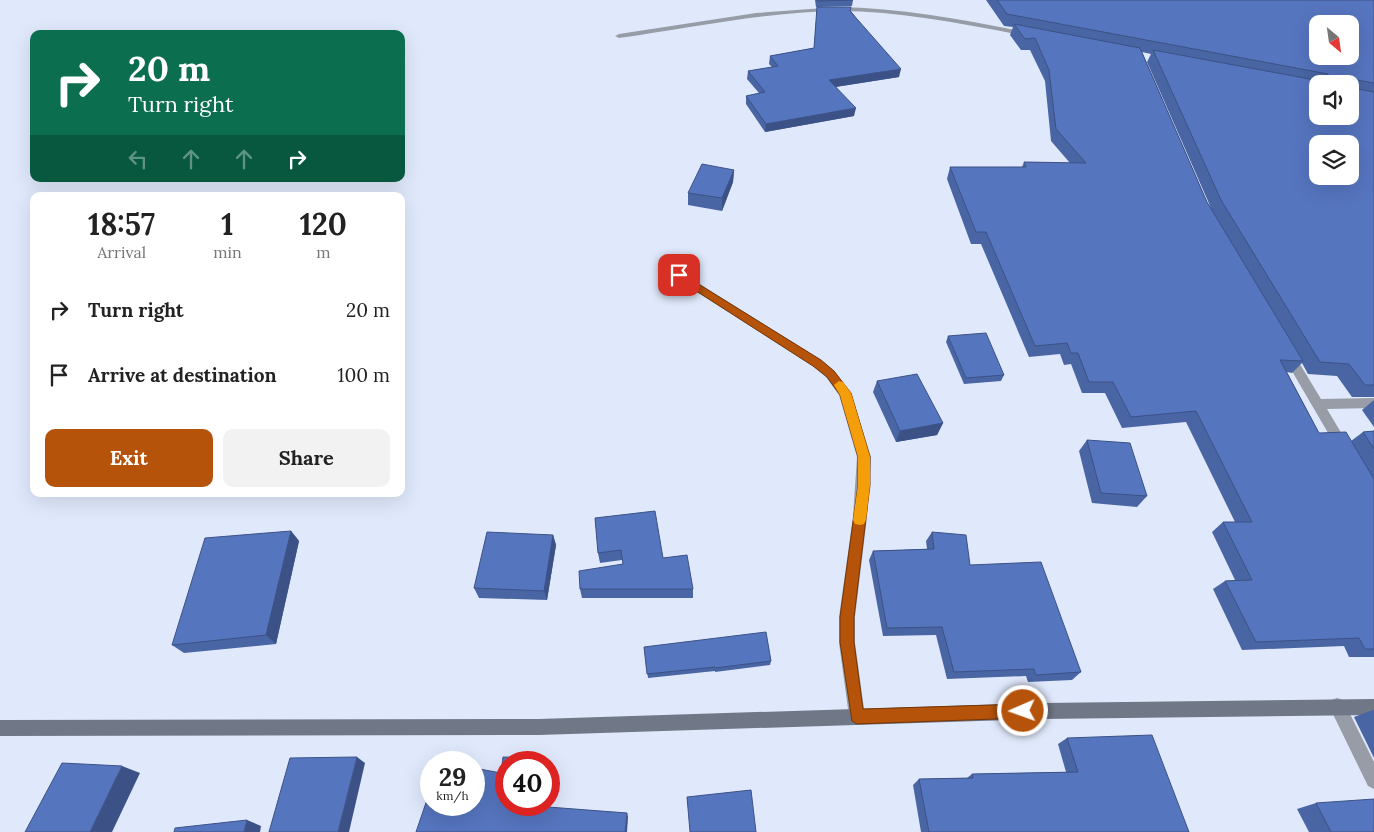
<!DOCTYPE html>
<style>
body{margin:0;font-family:Lora,serif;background:#f2f2f2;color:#222;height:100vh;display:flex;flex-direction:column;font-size:19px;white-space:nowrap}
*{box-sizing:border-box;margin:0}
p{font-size:16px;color:#767676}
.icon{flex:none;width:28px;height:28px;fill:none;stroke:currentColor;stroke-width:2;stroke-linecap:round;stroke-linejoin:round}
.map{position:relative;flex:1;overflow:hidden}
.drawer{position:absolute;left:30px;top:192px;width:375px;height:305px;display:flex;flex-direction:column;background:#fff;border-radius:10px;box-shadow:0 5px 20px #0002}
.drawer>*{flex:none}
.banner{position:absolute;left:30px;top:30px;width:375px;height:152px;border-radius:10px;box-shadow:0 5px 20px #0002;background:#0b6e4f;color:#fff;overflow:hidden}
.needle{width:32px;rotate:151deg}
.tools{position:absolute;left:1309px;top:15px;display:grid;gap:10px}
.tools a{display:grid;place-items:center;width:50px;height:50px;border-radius:10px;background:#fff;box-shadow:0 5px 20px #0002;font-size:25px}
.speed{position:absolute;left:420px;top:751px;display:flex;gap:10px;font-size:25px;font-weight:700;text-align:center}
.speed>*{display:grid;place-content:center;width:65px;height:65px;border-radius:50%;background:#fff;box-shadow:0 5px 20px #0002;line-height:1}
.speed small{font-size:12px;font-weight:400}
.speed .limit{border:8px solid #d22;background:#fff;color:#111}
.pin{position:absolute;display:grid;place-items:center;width:42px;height:42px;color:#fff;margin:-21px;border-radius:10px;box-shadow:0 2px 8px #0006}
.me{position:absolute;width:55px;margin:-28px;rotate:268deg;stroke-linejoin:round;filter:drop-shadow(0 0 4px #0008)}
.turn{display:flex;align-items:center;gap:18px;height:105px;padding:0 15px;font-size:22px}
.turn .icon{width:65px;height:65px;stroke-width:2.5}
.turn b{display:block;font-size:35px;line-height:42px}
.lanes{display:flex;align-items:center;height:48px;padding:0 15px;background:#0003;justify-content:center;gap:25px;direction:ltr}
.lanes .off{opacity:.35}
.eta{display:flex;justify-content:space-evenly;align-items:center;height:85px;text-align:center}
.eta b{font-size:30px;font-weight:700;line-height:35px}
.action{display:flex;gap:10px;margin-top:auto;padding:10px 15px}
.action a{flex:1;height:58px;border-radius:10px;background:#b45309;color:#fff;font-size:20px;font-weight:700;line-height:58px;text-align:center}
.action a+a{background:#f2f2f2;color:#222}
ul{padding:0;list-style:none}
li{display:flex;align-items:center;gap:15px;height:65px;padding:0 15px}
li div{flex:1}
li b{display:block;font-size:19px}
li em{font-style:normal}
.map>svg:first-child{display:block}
</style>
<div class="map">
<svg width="1374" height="832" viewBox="0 0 1374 832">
<rect width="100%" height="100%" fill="#e0e9fc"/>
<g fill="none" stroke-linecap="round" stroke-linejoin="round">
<!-- lane -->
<path fill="#979ca6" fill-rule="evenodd" d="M679 271 821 360 834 371 851 393 871 457 867 517 855 617V643L865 716 863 722 857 724 851 722 849 716 839 643V617L853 517 857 457 839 395 826 377 813 366 675 278 674 275Z"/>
<!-- street -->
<g fill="#979ca6" fill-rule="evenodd">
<path d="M838 7C902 8 964 20 1026 32L1030 34 1026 36C964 24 901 11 838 11 764 12 691 28 619 38L615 36 619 34 756 13Z"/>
<path d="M1288 350 1292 351 1321 399 1374 398V408L1327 409 1349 446 1348 450 1343 451 1338 450 1282 354Z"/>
<path d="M1337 698 1343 700 1374 762V789L1368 786 1329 706 1331 700Z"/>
</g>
<!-- secondary -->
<path fill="#707786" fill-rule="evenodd" d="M1374 699V715L1041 719 539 735 0 736V720L539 719 1041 703Z"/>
</g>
<!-- wall -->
<g fill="#4a65a4" fill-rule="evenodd">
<path d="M815 0H853L852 6 816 7Z"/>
<path d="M986 0H1374V397H1352L1337 376 1308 374 1302 363 1292 373 1287 372 1319 433 1351 441 1363 432 1374 431V657H1349L1344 646 1242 650 1213 589 1225 581 1235 580 1212 532 1223 522H1235L1186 422 1122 428 1105 393H1082L1071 364 1064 365 1060 354 1029 357 981 244H971L947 179 950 167H1022L1024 162 1070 163 1051 141 1045 81 1030 50H1021L1010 35 1013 27 1004 26ZM1142 52 1151 54 1147 62 1211 208 1207 202Z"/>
<path d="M817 7 851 11 899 77 836 87 854 116 765 132 746 104V96L759 93 747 79 748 71 772 67 769 64 770 56 814 48Z"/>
<path d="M734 170 733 182 722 211 688 205V193Z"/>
<path d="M948 336 1004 375 1001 381 964 384 946 342Z"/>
<path d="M877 381 943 423 937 435 896 442 873 392Z"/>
<path d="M1374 400V427L1362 410Z"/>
<path d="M1087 440 1147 496 1137 507 1092 503 1079 451Z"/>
<path d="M595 518 663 558 693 589V598H582L580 589 623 564 622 560 600 563 598 553Z"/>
<path d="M291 531 299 541 276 644 184 653 172 645Z"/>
<path d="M932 532 970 565 1081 672 1072 680 1028 682 1026 676 947 679 936 635 883 636 869 560 873 551 927 549 926 541Z"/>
<path d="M553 535 556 545 547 600 479 598 474 588Z"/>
<path d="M644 647 771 661 770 665 715 672V671L648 678Z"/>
<path d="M1373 710H1374V758L1354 717Z"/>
<path d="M1067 738 1189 832H921L913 785 919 779 967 778 972 774 1066 772 1058 744Z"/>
<path d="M1316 803 1374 832H1309L1297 809Z"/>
</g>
<!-- shaded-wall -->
<g fill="#3c5286">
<path d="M901 69 899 77 828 88 829 80Z"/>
<path d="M856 108 854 116 765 132 766 124Z"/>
<path d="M734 170 733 182 722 211V198Z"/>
<path d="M943 423 937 435 896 442 900 431Z"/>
<path d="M291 531 299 541 276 644 266 635Z"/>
<path d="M553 535 556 545 547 600 544 591Z"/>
<path d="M357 757 365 763 349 832H338Z"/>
<path d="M122 766 140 773 112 832H90Z"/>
<path d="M627 813 628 817 627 832H625Z"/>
<path d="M247 820 261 826 260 832H244Z"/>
</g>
<!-- building -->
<g fill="#5675bf" stroke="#3c5286" fill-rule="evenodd">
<path d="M817 0H853L817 1Z"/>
<path d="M997 0H1374V83L1357 80 1358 89 1374 92V385H1365L1349 364 1320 362 1221 200 1153 50 1326 82 1328 80V74L1007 14ZM1318 24H1350V56H1318ZM1318 84H1350V116H1318ZM1318 144H1350V176H1318Z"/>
<path d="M817 7H851L850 11 901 69 829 80 856 108 766 124 746 96 765 92 748 71 778 66 770 56 814 48Z"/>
<path d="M1014 24 1140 48 1207 202 1303 361 1280 360 1319 433 1346 432 1374 479V649H1365L1359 638 1256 642 1225 581 1252 580 1223 522H1252L1196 411 1131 417 1113 382H1089L1078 353H1071L1067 343 1035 346 986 232H976L950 167H1026L1024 162 1086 163 1056 129 1049 70 1035 38 1025 39Z"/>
<path d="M702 164 734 170 722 198 688 193Z"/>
<path d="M986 333 1004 375 966 378 948 336Z"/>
<path d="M917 374 943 423 900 431 877 381Z"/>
<path d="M1374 431V449L1363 432Z"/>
<path d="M1087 440 1130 443 1147 496 1101 493Z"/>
<path d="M655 511 663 558 687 555 693 589H580L579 571 623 564 621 550 598 553 595 518Z"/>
<path d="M291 531 266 635 172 645 205 538Z"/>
<path d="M487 532 553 535 544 591 474 588Z"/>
<path d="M932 532 966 535 970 565 1041 562 1081 672 1036 675 1034 669 954 672 942 627 887 628 873 551 934 549Z"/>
<path d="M766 632 771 661 715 668V667L647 674 644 647Z"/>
<path d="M1152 735 1189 832H929L919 779 973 778 972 774 1078 772 1067 738Z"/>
<path d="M357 757 338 832H269L290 758Z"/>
<path d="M503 757 541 758 540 762H506V805H535V806L627 813 625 832H416L431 788V805H474V768L501 773Z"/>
<path d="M62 763 122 766 90 832H25Z"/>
<path d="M751 790 756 832H690L687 797Z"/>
<path d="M1374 799V832H1331L1316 803Z"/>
<path d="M247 820 244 832H174L175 828Z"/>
</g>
<!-- route -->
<path fill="#b45309" stroke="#753606" d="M679 272 821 360 834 371 851 393 870 457V485L854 617V642L863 709 1023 704 1028 706 1030 711 1028 716 1023 718 857 724 852 721 840 642V617L858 485V457L840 395 827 377 813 366 676 278 674 275Z"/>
<!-- slow -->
<path fill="#f59e0b" d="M839 381 843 382 851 393 870 457V485L866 520 864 524 860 525 855 524 853 520 858 485V457L840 395 834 385Z"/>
</svg>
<div class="tools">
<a><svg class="needle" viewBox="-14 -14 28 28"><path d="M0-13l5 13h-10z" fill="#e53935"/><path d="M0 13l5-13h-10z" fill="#767676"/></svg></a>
<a><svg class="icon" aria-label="sound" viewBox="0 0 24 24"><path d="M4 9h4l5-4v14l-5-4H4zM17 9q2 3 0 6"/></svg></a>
<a><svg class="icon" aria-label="layers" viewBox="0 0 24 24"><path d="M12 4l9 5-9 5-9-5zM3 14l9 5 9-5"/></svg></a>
</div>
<div class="speed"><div>29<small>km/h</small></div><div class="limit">40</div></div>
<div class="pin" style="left:679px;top:275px;background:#d93025"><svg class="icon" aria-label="arrive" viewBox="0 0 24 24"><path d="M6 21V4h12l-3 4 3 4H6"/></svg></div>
<svg class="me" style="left:1023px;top:711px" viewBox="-20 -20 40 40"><circle r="17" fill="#b45309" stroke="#fff" stroke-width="3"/><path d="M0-11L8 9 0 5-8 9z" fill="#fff"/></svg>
<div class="banner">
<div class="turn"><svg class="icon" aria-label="right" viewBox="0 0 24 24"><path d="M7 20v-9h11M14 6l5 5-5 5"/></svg><div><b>20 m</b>Turn right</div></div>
<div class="lanes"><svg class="icon off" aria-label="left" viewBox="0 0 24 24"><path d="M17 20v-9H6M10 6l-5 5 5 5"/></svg><svg class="icon off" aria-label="ahead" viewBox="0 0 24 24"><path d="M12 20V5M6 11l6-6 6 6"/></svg><svg class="icon off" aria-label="ahead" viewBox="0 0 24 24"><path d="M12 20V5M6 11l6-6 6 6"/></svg><svg class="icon" aria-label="right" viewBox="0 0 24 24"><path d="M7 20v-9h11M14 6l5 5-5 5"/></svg></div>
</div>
<section class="drawer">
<div class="eta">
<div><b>18:57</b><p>Arrival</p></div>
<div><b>1</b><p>min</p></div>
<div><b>120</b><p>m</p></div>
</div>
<ul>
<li><svg class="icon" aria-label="right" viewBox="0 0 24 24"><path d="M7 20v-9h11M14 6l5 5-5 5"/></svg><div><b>Turn right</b></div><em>20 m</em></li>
<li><svg class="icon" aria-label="arrive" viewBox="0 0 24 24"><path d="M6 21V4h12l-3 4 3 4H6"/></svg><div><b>Arrive at destination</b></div><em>100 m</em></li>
</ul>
<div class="action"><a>Exit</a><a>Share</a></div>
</section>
</div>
